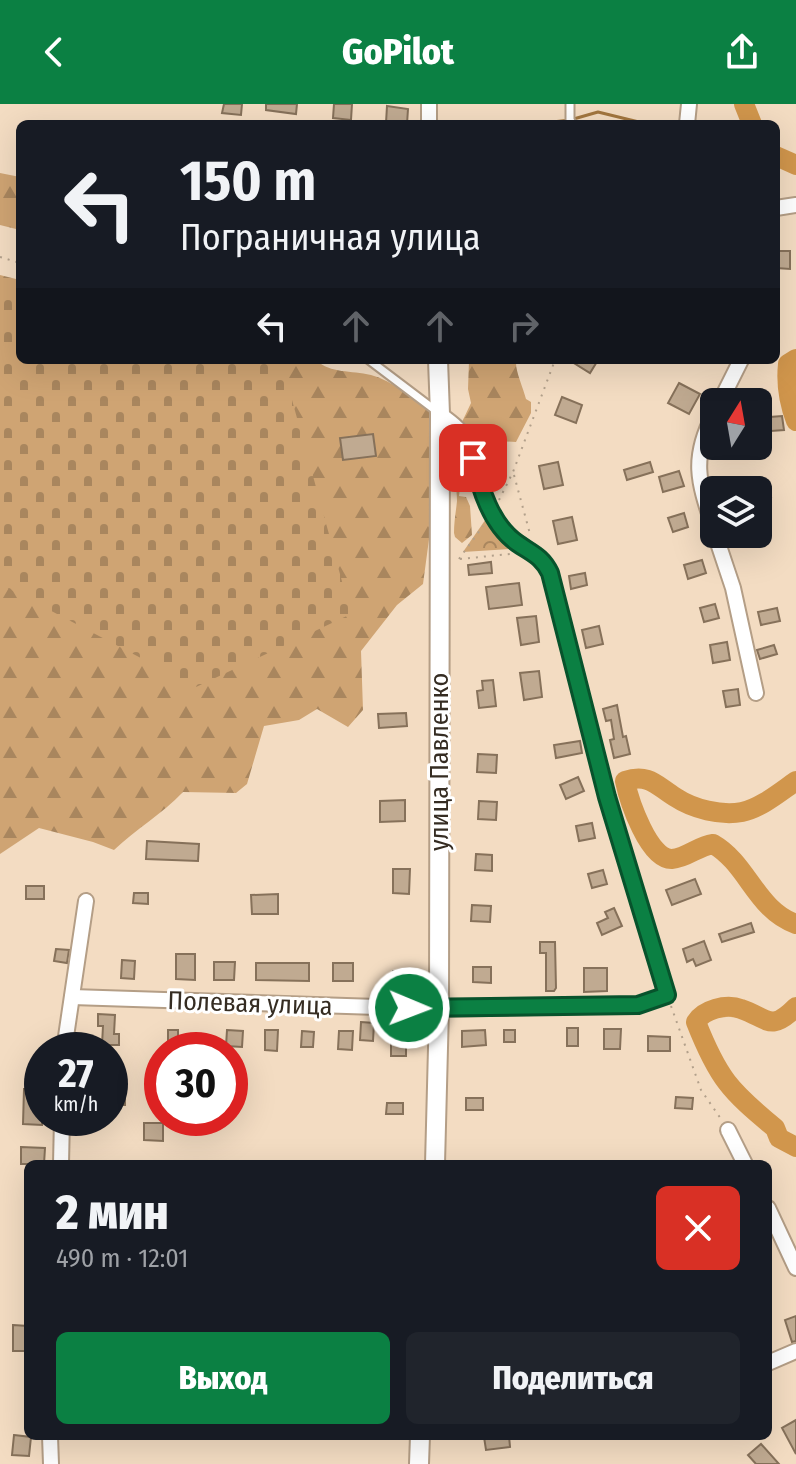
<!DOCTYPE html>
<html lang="ru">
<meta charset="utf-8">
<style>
body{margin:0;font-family:"Fira Sans Condensed",sans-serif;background:#20242c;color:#f1f3f6;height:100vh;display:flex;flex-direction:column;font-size:30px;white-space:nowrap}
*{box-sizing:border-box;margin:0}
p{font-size:26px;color:#9ea1a6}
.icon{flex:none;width:44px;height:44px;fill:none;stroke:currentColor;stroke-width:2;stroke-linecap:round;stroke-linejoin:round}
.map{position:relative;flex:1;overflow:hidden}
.drawer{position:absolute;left:24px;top:1056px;width:748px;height:280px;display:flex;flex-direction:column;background:#171b24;border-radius:12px;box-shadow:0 8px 32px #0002}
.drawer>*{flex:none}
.guide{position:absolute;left:16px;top:16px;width:764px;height:244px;border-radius:12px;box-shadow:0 8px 32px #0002;background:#171b24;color:#f1f3f6;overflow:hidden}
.needle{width:52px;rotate:11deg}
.tools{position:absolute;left:700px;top:284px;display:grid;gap:16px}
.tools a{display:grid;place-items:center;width:72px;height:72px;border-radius:12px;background:#171b24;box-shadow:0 8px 32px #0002;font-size:40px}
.speed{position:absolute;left:24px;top:928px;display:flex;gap:16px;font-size:40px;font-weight:700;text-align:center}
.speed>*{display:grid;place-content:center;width:104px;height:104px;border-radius:50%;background:#171b24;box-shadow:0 8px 32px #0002;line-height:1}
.speed small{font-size:20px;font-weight:400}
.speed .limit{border:12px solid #d22;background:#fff;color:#111}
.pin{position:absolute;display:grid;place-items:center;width:68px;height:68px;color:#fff;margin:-34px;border-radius:16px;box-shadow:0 4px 12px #0006}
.me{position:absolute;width:88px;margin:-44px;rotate:91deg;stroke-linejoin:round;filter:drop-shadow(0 0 6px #0008)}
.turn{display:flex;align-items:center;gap:28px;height:168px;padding:0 32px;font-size:36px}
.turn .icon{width:104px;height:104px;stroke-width:2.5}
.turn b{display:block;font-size:56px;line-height:68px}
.lanes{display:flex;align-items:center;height:76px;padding:0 32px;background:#0003;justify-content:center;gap:40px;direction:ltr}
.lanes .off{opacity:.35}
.round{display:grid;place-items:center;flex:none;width:84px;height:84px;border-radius:12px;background:#20242c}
.headline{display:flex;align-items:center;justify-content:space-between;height:136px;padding:0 32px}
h1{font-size:48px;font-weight:800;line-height:60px}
.primary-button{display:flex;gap:16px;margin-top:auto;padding:16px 32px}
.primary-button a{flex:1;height:92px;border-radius:12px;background:#0b8043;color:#fff;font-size:32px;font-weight:800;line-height:92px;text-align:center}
.primary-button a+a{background:#20242c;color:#f1f3f6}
header{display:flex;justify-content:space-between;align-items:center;height:104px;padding:0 32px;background:#0b8043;color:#fff;font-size:36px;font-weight:800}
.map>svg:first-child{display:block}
</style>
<header><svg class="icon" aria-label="back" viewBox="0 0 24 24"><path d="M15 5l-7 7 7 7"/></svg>GoPilot<svg class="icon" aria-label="share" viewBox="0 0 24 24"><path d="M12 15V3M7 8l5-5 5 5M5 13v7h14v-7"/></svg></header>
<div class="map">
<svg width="796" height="1360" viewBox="0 0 796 1360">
<defs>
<pattern id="forest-firs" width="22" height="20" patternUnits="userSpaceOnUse" patternTransform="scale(2)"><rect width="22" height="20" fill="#cfa473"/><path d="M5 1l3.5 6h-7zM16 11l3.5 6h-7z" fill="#a9865e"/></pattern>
<pattern id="cemetery-stones" width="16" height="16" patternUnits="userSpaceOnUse" patternTransform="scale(2)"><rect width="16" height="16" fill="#cfa473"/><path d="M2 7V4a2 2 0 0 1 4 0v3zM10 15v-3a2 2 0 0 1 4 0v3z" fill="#a9865e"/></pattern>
<pattern id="park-crowns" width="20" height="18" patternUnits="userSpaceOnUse" patternTransform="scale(2)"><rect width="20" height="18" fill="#cfa473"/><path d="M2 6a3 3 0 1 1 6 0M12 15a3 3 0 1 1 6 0" fill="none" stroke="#a9865e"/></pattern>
</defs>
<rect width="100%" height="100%" fill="#f3dcc2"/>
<!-- forest -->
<g fill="url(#forest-firs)">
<path d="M0 69 20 73V126L0 121Z"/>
<path d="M0 171 20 176V256H316C331 270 351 266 371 271 391 276 420 298 436 312L432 413 423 480 397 501 361 547 363 606 348 623 317 605 299 616 264 622 247 680 236 689 183 688C162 710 136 725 114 746L93 738 39 724 0 750Z"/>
<path d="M477 256H516C515 267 523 283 526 295L531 298V309L516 338 499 337 493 343 481 342 462 318 471 299 468 285 469 257Z"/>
<path d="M454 346 461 353 465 366 461 374 459 392 466 393 470 402 472 431 462 439 455 433 454 429C454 418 456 407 457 397 457 379 451 363 454 346Z"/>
</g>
<!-- cemetery -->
<path fill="url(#cemetery-stones)" d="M0 183 20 187V256H281L351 510 196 583 0 480Z"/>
<!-- park -->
<path fill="url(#park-crowns)" d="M488 412 512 445 463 448Z"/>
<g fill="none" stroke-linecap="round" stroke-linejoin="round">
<!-- stream -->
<path stroke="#a2763f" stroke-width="3" d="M535 20 570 16 598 8 647 20"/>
<!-- river -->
<g stroke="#d1964c" stroke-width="20">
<path d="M744 0 752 20"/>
<path d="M776 52 796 61"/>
<path d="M796 255 788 260C786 279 789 299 796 317"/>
<path d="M796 677C780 688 761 704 742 708 721 712 693 705 675 693 657 682 649 669 625 677 629 697 649 756 672 755 687 754 698 742 713 740 748 760 756 806 796 820"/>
<path d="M796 903C770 929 768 914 741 905 726 899 703 906 696 918 718 974 730 987 775 1024L779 1034 796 1043"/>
</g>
</g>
<!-- building -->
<g fill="#c0aa91" stroke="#86715a" stroke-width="2">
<path d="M224 0H242L241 11 222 9Z"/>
<path d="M266 0H297L296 10 266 6Z"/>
<path d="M334 0H352L351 16 333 14Z"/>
<path d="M387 2 408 5 407 20 386 19Z"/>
<path d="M776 147H790V165L776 164Z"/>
<path d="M569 256H598L590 269Z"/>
<path d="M679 279 700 290 689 310 668 299Z"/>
<path d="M562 293 582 301 576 319 555 311Z"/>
<path d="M782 312 784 326 771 327 770 313Z"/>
<path d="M373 330 376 352 343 356 340 334Z"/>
<path d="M558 358 563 381 544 385 539 362Z"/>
<path d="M650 358 653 368 627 376 624 366Z"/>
<path d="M679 367 684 382 663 388 659 373Z"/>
<path d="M767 378 771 393 758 397V381Z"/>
<path d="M684 409 688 423 673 428 668 414Z"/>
<path d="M572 413 577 436 558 440 553 417Z"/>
<path d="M702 456 706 469 688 475 684 461Z"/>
<path d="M491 458 492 469 469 471 468 461Z"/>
<path d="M585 469 587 481 571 485 569 472Z"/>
<path d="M519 479 522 501 489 505 486 483Z"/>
<path d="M715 500 719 514 704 518 700 504Z"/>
<path d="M777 504 780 517 761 521 758 508Z"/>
<path d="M536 512 539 538 521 541 517 514Z"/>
<path d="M599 522 603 540 586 544 582 526Z"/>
<path d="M727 538 730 556 713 559 710 541Z"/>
<path d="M774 541 777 550 760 555 757 546Z"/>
<path d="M539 567 542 593 524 596 520 569Z"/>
<path d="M493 576 496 602 479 604 477 587 483 586 482 577Z"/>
<path d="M738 585 740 601 726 603 723 587Z"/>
<path d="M617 601 623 633 626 632 630 650 614 654 610 636 614 635 611 616 606 617 603 605Z"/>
<path d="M406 609 407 622 379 624 378 610Z"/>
<path d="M580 637 582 649 556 654 554 641Z"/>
<path d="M478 650 497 651 496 669 477 668Z"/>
<path d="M578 673 584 687 566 695 560 681Z"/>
<path d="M405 696V717L380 718V697Z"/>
<path d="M479 697 497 698 496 716 478 715Z"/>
<path d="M592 719 595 734 579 737 576 722Z"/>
<path d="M147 737 199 740 198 757 146 755Z"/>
<path d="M476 750 492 751V767L475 766Z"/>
<path d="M393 765H410L409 790 393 789Z"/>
<path d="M603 766 607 780 592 784 588 770Z"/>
<path d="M695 775 701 790 672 801 666 786Z"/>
<rect x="26" y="782" width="18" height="13"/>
<path d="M134 789H148V800L133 799Z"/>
<path d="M278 790V810H252L251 791Z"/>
<path d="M472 801 491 802 490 818 471 817Z"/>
<path d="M614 804 622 822 602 831 597 819 608 814 605 808Z"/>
<path d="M751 819 754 828 722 838 719 830Z"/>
<path d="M704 837 711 856 696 862 693 855 687 858 683 845Z"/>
<path d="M540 838H555L556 884 554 887H546V849H540Z"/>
<path d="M56 845 69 846 67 859 54 857Z"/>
<path d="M176 850H195V876L176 875Z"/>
<path d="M122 856 135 857 134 875 121 874Z"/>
<path d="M214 858H235L234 876H214Z"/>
<path d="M256 859H309V877L256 876Z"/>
<rect x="333" y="859" width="20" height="18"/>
<path d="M473 863H491V879L473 878Z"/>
<path d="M584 864H607V887L584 888Z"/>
<path d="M393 867H409L408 877H392Z"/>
<path d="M98 910 115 911 114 930H119V941H102L103 922H98Z"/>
<path d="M361 918 374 919 373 937 360 936Z"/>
<rect x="567" y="924" width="11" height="18"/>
<path d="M604 925H621L620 945H604Z"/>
<path d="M168 926H178V942L168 941Z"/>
<path d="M227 926 243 927 242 943 226 942Z"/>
<path d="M265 926H278L277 947 265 946Z"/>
<path d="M485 926 486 941 462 943V927Z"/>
<rect x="504" y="926" width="11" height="12"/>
<path d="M302 927 314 928 313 943H301Z"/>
<path d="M339 927H353L352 946 338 945Z"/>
<path d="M648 932 670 933V947H648Z"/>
<path d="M406 933V952H391V934Z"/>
<rect x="110" y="981" width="15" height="20"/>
<path d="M24 985H42V1021L23 1020Z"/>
<path d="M676 993 693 994 692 1005 675 1004Z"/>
<rect x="466" y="994" width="17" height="12"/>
<path d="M387 999H403V1010H386Z"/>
<path d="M144 1019H163V1037L144 1036Z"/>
<path d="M21 1043 45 1044 44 1060H21Z"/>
<path d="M796 1212V1237L792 1238 785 1216Z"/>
<path d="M13 1221 28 1222V1247H13Z"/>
<path d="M796 1316V1350L782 1324Z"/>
<path d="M14 1331 31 1333 29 1352 12 1351Z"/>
<path d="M493 1332H509L510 1343 486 1346 484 1333Z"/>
<path d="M761 1340 779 1360H756L748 1351Z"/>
</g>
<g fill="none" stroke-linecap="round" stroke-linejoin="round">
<!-- service casing -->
<g stroke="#b49e86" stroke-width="11">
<g id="service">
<path d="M570 0V16L573 20"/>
<path d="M369 256 435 306"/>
</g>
</g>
<!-- minor casing -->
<g stroke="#b49e86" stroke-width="18">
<g id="minor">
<path d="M429 0V20"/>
<path d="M687 20 689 0"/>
<path d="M776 104 796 101"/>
<path d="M720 298 741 256"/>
<path d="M714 310C690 356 699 379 714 425"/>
<path d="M715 430 733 484 756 589"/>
<path d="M72 893 439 905 638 901 667 891 607 693 550 469C539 447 516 442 501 423 492 410 483 393 479 378 474 361 472 340 459 326 454 320 446 315 440 310"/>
<path d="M64 946 86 797"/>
<path d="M728 1026 745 1060"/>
<path d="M61 1060 62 1014"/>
<path d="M768 1104 796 1164"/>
<path d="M768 1259 796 1247"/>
<path d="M50 1332 51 1360"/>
</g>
</g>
<!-- tertiary casing -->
<g stroke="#b49e86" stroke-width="22">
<g id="tertiary">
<path d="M435 1060 439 905 440 310 438 256"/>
<path d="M419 1360 420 1332"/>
</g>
</g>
<!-- path -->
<g stroke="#b2a08b" stroke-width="2" stroke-dasharray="2 6" stroke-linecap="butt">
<path d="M0 153 20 159"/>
<path d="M514 371 530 430"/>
<path d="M499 396 513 368 555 256"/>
<path d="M459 455 483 422"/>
<path d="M460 455 510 450"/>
<path d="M671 902 701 986 721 1015"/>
</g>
<!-- service -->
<use href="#service" stroke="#fff" stroke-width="7"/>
<!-- minor -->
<use href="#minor" stroke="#fff" stroke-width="14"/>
<!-- tertiary -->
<use href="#tertiary" stroke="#fff" stroke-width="18"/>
</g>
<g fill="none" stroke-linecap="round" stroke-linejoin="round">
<!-- route casing -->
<g stroke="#07532c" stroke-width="20">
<path id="route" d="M409 904 638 901 667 891 607 693 550 469C542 452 531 449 517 439 491 421 480 384 473 354"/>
</g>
<!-- route -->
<use href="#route" stroke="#0b8043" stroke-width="14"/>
</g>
<g text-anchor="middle" stroke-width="6" stroke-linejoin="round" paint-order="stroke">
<!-- street labels -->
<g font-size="26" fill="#352c22" stroke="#fff">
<text transform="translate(439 658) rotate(-90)" y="9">улица Павленко</text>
<text transform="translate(250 899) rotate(2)" y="9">Полевая улица</text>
</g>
</g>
</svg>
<div class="tools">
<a><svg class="needle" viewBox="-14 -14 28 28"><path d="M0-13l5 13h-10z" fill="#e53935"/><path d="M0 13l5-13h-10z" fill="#9ea1a6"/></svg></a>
<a><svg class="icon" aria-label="layers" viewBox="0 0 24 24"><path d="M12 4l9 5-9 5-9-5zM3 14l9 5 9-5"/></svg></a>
</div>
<div class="speed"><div>27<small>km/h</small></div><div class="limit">30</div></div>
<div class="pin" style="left:473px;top:354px;background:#d93025"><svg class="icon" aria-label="arrive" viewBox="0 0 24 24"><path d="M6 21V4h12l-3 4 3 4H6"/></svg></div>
<svg class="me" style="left:409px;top:904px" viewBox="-20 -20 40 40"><circle r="17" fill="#0b8043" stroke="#fff" stroke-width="3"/><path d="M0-11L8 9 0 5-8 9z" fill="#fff"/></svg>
<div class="guide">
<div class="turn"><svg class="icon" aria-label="left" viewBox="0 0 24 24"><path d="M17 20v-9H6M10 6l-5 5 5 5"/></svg><div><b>150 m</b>Пограничная улица</div></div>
<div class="lanes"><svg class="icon" aria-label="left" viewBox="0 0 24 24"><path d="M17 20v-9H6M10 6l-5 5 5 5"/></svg><svg class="icon off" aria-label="ahead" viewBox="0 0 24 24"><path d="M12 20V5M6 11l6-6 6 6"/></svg><svg class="icon off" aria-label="ahead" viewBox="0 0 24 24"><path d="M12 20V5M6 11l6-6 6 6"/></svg><svg class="icon off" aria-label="right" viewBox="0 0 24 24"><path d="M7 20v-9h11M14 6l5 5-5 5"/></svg></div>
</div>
<section class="drawer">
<div class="headline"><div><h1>2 мин</h1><p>490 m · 12:01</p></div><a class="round" style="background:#d93025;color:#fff"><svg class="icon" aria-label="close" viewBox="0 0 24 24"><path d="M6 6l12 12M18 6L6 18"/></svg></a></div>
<div class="primary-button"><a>Выход</a><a>Поделиться</a></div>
</section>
</div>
